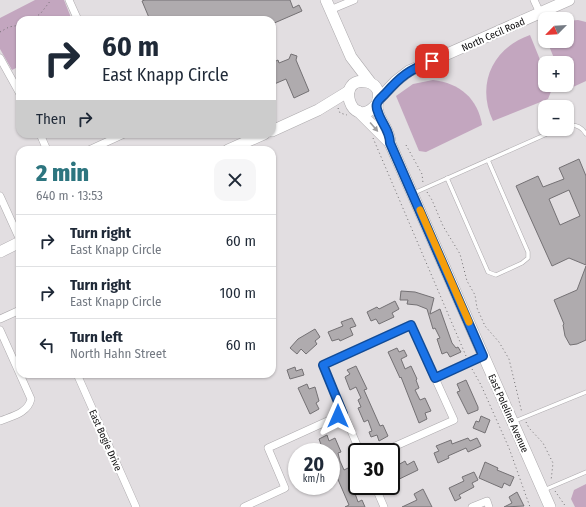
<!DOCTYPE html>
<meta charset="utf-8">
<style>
body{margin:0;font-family:"Fira Sans Condensed",sans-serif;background:#f6f6f7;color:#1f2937;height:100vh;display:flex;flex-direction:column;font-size:15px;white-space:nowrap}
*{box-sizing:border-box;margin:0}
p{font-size:13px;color:#747a83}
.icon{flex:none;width:22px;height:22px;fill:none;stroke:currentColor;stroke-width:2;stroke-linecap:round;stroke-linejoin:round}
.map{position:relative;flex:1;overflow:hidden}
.drawer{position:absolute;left:16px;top:146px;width:260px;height:232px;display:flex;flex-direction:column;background:#fff;border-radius:12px;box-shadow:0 1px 3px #0004}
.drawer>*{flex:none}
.guide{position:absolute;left:16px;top:16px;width:260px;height:122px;border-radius:12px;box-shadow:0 1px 3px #0004;background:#fff;color:#1f2937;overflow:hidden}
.needle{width:26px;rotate:246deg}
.buttons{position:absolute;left:538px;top:12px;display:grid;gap:8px}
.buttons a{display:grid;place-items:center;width:36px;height:36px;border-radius:8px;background:#fff;box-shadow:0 1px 3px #0004;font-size:20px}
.speed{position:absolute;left:288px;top:443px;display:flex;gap:8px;font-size:20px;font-weight:700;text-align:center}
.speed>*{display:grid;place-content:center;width:52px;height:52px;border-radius:50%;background:#fff;box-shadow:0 1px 3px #0004;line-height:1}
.speed small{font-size:10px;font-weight:400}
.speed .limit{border:2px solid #111;border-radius:6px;background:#fff;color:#111}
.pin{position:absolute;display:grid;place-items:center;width:34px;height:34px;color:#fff;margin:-17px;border-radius:8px;box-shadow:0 2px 6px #0006}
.me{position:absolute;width:44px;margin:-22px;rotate:0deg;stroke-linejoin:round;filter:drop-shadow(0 0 3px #0008)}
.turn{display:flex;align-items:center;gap:14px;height:84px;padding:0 20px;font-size:18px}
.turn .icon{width:52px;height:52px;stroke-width:2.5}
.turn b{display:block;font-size:28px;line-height:34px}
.then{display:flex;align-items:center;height:38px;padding:0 20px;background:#0003;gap:8px;font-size:15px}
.round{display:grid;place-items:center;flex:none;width:42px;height:42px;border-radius:12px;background:#f6f6f7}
.head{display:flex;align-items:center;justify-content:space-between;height:68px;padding:0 20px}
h1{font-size:24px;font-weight:800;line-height:30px;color:#2d757f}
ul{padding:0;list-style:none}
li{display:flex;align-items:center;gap:12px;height:52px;padding:0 20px;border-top:1px solid #e0e1e3}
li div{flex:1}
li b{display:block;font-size:15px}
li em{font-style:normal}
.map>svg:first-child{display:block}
</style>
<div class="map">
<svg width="586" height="507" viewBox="0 0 586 507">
<rect width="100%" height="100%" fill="#e2dee1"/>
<!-- green -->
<g fill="#c3a6bf">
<path d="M35 0H64L72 20H20V66L12 70 0 49V18Z"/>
<path d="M578 20 586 22V81L573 87 567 85V63H556L547 41H567V21Z"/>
<path d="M530 35 545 72V85H550L552 89 548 99 493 121C476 85 492 48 530 35Z"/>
<path d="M433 80C460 83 478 99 482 125L426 152 419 151 396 96 413 84Z"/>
<path d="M586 484V507H575L571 499 574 490Z"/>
</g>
<!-- building -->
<g fill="#afabae" stroke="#747174" fill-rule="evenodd">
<path d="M145 0H290L293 8 299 5 302 11 272 24V20H150L142 1Z"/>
<path d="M291 54 297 56 296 60 309 91 294 98 286 79 272 85V63L278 60 279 63 289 59Z"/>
<path d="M579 159 586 176V265L569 258 552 266 516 186 538 176 543 187 564 179 559 168ZM569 190 580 216 560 225 549 199Z"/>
<path d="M586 266V340L577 344 570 345 565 336 563 325 564 324 554 300 577 290Z"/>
<path d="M401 291 415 292 434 298 430 314 440 309 452 343 456 348 458 347 461 352 450 357 447 352 442 354 437 339 440 338 435 328 433 329 427 309 417 305 407 304 408 300H400Z"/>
<path d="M395 301 399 309 392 313 394 317 379 324 376 319 371 321 367 312 377 307 379 309Z"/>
<path d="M352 318 356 326 350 328 353 335 340 341 339 339 332 341 328 332 343 326 341 322Z"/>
<path d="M315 329 320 337 315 341 317 344 306 354 301 349 297 354 290 348 298 339Z"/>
<path d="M397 348 399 352 404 350 407 356 401 359 405 369 411 366 417 379 416 380 419 388 415 390 420 400 425 398 431 411 425 413 427 419 419 423 401 377 400 378 388 352Z"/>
<path d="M356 366 367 389 364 390 380 426 383 425 388 436 379 441 377 435 371 437 369 432 372 431 368 420 364 422 358 408 361 407 358 400 361 398 356 387 350 390 345 377 350 374 347 370Z"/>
<path d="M295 367 296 371 302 369 304 375 290 379 287 370Z"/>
<path d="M466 380 478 407V410L468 414 457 392 460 391 457 384Z"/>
<path d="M307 384 309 389 315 387 319 401 316 403 319 409 310 414 298 388Z"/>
<path d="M481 416 490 420 485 433 473 428 476 421 479 422Z"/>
<path d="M327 435 329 441 335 438 341 452 338 453 340 461 344 470 348 468 355 484 352 485 358 502 362 500 365 507H345L349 505 333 468 331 452H327L326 449 323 450 319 439Z"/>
<path d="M468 438 470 441 477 438 481 446 468 452 466 448 448 456 449 458 438 463 434 453 439 451 436 446 451 440 452 444Z"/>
<path d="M405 461 407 465 414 461 418 470 391 483V473L393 472 391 469Z"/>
<path d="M485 462 498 468 497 470 514 477 510 486 504 483 502 488 479 478Z"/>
<path d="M474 472 478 480 472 483 474 487 459 495 461 498 455 501 449 488 464 481 462 477Z"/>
<path d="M423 489 432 507H402L417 500 414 494Z"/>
<path d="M517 492 524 506 504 507 512 503 509 497Z"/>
</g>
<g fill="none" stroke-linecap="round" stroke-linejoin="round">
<!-- lane casing -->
<g stroke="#adaaad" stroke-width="4.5">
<g id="lane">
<path d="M567 126C575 124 581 126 586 134"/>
<path d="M447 178 488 272 496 275 522 263 528 258V252L488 160"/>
<path d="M414 193 558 129"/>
<path d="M515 421 586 392"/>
<path d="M544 490 586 472"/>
</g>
</g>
<!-- street casing -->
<g stroke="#adaaad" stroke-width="8">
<g id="street">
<path d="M69 0 78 20"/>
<path d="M534 0 540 13"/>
<path d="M330 10 354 0"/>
<path d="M0 58 20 94"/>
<path d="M40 134 47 150"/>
<path d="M89 150 124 134"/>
<path d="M0 196 20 240"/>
<path d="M0 319 20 310"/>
<path d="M0 330 31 399C28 413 12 416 0 421"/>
<path d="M77 374 136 507"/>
<path d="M435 378 483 356"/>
<path d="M360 452 323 365 411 325 454 420 382 452"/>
<path d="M375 486 384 507"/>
<path d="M244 507 285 488 268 448 343 414"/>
<path d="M472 507 487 501 489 507"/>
</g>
</g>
<!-- secondary casing -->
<g stroke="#adaaad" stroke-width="12">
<g id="secondary">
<path d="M326 0 351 57 370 82"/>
<path d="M378 100 396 81 409 71 569 0"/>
<path d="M376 105C351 133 334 75 367 82 372 83 376 86 378 91 380 99 375 105 378 112 381 123 390 130 390 143L550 507"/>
<path d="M358 111 390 143"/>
<path d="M272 131 318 110 349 91"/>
<path d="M228 150 264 134"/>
<path d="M0 252 20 242"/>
</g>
</g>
<!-- path -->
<g stroke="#706e70" stroke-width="1" stroke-dasharray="1 3" stroke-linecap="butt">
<path d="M32 20 41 13 51 0"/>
<path d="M0 32 9 27 20 25"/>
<path d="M338 108 340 113 347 115"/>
<path d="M373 138 466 356"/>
<path d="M406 145 422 174 423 183"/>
<path d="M427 192 432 200 443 226 460 254 467 281 475 295 477 308 485 326 499 342 509 359 522 413"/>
<path d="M472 369 481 385 509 448 530 507"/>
<path d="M526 422 529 428 543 443 553 463 551 481"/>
<path d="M555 491 566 507"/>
</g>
<!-- lane -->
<use href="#lane" stroke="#fff" stroke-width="3.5"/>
<!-- street -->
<use href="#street" stroke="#fff" stroke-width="7"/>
<!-- secondary -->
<use href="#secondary" stroke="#fff" stroke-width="11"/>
</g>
<!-- one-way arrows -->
<defs><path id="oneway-solid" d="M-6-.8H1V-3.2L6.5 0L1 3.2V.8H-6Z"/></defs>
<use fill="#9e9d9e" href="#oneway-solid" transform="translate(374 127) rotate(49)"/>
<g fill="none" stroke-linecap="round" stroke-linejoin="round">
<!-- route casing -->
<g stroke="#114b97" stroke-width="10">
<path id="route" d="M338 416 343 414 323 365 411 325 435 378 483 356 390 143C390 130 381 123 378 112 374 103 379 100 385 94 401 76 409 70 432 61"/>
</g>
<!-- route -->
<use href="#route" stroke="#1a73e8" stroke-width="7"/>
<!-- slow -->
<path stroke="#f59e0b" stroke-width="7" d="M420 210 469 322"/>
</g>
<g text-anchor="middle" stroke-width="4" stroke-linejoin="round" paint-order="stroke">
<!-- street labels -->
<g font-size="10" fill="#0c0b0c" stroke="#fff">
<text transform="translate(493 34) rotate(-24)" y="4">North Cecil Road</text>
<text transform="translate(509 413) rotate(66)" y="4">East Poleline Avenue</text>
<text transform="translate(106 440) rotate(66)" y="4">East Bogie Drive</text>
</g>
</g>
</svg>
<div class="buttons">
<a><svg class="needle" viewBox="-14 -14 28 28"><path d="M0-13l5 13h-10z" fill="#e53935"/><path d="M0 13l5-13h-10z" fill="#747a83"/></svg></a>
<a>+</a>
<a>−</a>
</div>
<div class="speed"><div>20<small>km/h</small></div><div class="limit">30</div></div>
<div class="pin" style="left:432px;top:61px;background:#d93025"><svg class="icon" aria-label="arrive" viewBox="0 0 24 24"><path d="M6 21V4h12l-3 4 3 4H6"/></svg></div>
<svg class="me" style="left:338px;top:416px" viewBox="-20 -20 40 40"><path d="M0-17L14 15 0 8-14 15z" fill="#1a73e8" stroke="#fff" stroke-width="4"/></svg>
<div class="guide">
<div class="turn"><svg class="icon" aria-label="right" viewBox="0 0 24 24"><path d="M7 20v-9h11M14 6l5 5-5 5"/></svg><div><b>60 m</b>East Knapp Circle</div></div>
<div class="then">Then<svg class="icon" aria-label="right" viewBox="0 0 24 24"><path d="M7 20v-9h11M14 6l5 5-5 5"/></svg></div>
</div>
<section class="drawer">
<div class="head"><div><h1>2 min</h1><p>640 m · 13:53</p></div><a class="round"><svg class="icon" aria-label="close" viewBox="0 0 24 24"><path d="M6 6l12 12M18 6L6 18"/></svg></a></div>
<ul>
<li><svg class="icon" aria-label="right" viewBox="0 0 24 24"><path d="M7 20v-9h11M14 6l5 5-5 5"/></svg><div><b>Turn right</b><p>East Knapp Circle</p></div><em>60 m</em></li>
<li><svg class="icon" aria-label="right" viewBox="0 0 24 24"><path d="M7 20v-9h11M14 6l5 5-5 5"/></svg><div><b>Turn right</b><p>East Knapp Circle</p></div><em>100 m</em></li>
<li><svg class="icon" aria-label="left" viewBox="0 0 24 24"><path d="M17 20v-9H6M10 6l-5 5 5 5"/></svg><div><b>Turn left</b><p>North Hahn Street</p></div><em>60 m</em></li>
</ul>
</section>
</div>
